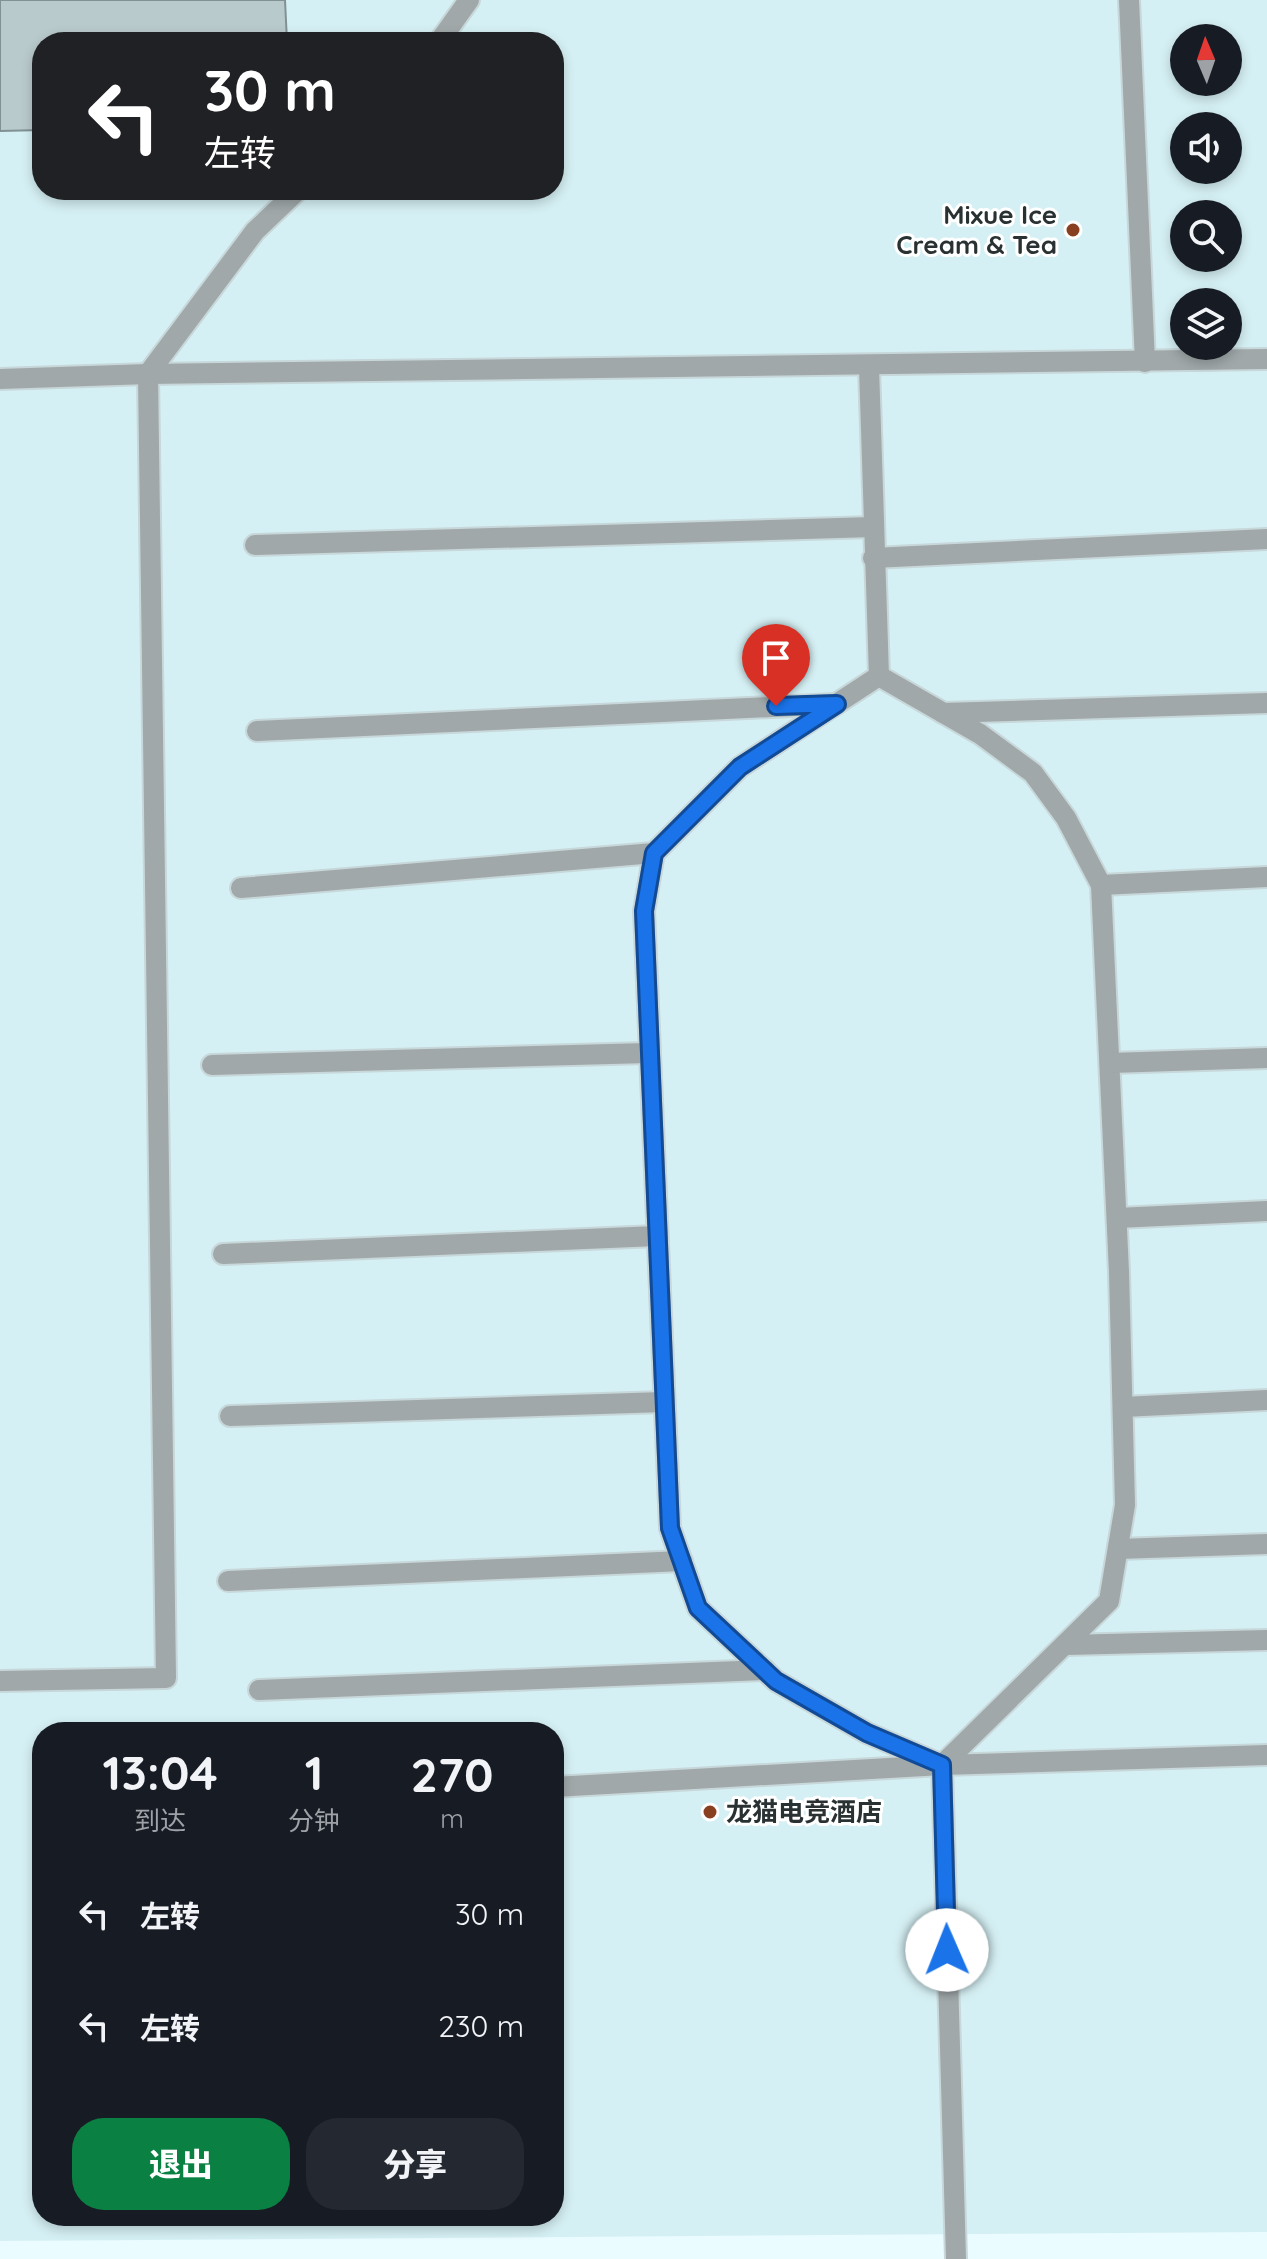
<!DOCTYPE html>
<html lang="zh">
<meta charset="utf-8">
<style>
body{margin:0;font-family:Quicksand,"Noto Sans SC",sans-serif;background:#242831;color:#f1f3f6;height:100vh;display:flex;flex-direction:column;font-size:30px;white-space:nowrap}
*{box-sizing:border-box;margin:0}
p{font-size:26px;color:#9ea1a6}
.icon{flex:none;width:44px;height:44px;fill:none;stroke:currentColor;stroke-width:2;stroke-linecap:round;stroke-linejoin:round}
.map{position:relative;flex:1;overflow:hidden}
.panel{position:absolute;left:32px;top:1722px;width:532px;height:504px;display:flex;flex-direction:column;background:#171b24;border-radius:32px;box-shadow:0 4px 12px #0003}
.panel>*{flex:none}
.hud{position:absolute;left:32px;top:32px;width:532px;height:168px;border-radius:32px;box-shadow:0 4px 12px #0003;background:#202124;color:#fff;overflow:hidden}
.needle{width:52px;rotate:358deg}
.tools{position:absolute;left:1170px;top:24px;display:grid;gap:16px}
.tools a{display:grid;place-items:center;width:72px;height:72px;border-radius:50%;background:#171b24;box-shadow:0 4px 12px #0003;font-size:40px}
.pin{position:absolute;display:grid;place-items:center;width:68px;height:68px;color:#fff;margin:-82px -34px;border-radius:50% 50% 50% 0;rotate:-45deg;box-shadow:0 0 8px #0007}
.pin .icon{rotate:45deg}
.me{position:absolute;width:88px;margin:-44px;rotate:359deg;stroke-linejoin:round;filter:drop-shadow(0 0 6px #0008)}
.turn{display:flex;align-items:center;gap:28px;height:168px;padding:0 40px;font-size:36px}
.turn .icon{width:104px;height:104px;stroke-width:2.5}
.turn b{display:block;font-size:56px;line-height:68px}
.eta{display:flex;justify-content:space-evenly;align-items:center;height:136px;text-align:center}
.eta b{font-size:48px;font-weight:800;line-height:56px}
.primary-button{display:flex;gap:16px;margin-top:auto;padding:16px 40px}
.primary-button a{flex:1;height:92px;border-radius:32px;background:#0b8043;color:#fff;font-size:32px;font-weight:800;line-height:92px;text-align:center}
.primary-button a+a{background:#242831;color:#f1f3f6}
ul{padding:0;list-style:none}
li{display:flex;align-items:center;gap:24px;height:112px;padding:0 40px}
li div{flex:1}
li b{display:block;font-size:30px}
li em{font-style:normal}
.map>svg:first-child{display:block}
</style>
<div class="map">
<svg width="1267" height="2259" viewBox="0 0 1267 2259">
<rect width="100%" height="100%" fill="#eafcff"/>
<!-- built -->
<path fill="#d5f0f4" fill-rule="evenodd" d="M0 0H1267V2232L0 2241ZM1184 38H1228V82H1184ZM42 42H554V190H42ZM1184 126H1228V170H1184ZM1184 214H1228V258H1184ZM1184 302H1228V346H1184ZM42 1732H554V2216H42Z"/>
<!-- building -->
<path fill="#b9cacd" stroke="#819294" stroke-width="2" d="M0 0H285L287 42H42V130L0 131Z"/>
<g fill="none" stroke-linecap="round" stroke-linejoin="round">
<!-- lane casing -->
<g stroke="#c7d7da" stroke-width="24">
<g id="lane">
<path d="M1129 0 1145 362"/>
<path d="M439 42 469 0"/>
<path d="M869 367 879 676 740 767 654 853 644 911 670 1528 698 1608 776 1681 867 1733 942 1765 1109 1601 1125 1505 1119 1272 1101 885 1066 818 1033 773 980 734 879 676"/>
<path d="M0 379 148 374 1267 359"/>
<path d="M255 545 873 527"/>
<path d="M873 558 1267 539"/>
<path d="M943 713 1267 703"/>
<path d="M257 731 836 704"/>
<path d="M1101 885 1267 877"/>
<path d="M241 888 654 853"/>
<path d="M1110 1063 1267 1058"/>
<path d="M212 1065 648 1053"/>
<path d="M1117 1218 1267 1211"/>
<path d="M223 1254 657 1236"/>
<path d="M1123 1407 1267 1400"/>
<path d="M230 1416 664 1402"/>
<path d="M1118 1549 1267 1544"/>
<path d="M228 1581 682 1561"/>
<path d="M1066 1645 1267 1640"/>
<path d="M0 1681 166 1678 148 374 255 231 298 190"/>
<path d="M259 1690 765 1670"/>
<path d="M942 1765 956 2259"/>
<path d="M554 1787 942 1765 1267 1755"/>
</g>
</g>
<!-- lane -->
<use href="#lane" stroke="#a0a8a9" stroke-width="20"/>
</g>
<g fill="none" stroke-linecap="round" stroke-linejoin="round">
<!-- route casing -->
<g stroke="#114b97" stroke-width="20">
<path id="route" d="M776 706 837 704 740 767 654 853 644 911 670 1528 698 1608 776 1681 867 1733 942 1765 947 1950"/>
</g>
<!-- route -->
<use href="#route" stroke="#1a73e8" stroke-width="14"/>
</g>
<!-- markers -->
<g fill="#884021" stroke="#fff" stroke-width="3">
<circle cx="1073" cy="230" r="8"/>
<circle cx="710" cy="1812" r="8"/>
</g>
<g text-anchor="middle" stroke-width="6" stroke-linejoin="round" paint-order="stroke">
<!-- poi labels -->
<g font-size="26" font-weight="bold" fill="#2a3132" stroke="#fff" text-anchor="end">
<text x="1057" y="224">Mixue Ice<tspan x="1057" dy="30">Cream &amp; Tea</tspan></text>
<text x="726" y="1821" text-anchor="start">龙猫电竞酒店</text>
</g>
</g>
</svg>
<div class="tools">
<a><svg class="needle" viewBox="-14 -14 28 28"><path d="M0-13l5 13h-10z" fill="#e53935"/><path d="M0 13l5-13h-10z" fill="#9ea1a6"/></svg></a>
<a><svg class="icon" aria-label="sound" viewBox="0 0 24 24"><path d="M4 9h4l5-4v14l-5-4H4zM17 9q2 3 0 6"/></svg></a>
<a><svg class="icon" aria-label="search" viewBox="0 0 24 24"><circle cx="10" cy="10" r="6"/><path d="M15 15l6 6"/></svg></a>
<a><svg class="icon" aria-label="layers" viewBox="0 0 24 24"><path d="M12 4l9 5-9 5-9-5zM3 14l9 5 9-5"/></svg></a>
</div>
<div class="pin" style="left:776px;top:706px;background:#d93025"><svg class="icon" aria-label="arrive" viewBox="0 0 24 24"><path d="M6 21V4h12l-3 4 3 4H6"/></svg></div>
<svg class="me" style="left:947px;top:1950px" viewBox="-20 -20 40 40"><circle r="19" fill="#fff"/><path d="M0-13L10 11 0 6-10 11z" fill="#1a73e8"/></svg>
<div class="hud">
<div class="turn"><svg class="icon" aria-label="left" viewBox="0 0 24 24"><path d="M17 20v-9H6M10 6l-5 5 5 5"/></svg><div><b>30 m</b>左转</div></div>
</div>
<section class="panel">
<div class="eta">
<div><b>13:04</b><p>到达</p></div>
<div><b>1</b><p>分钟</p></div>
<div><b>270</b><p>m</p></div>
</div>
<ul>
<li><svg class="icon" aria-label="left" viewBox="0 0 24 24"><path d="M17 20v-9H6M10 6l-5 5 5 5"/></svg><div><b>左转</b></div><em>30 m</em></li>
<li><svg class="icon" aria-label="left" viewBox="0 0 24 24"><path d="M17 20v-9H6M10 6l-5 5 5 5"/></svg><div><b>左转</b></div><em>230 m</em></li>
</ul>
<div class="primary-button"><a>退出</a><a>分享</a></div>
</section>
</div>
